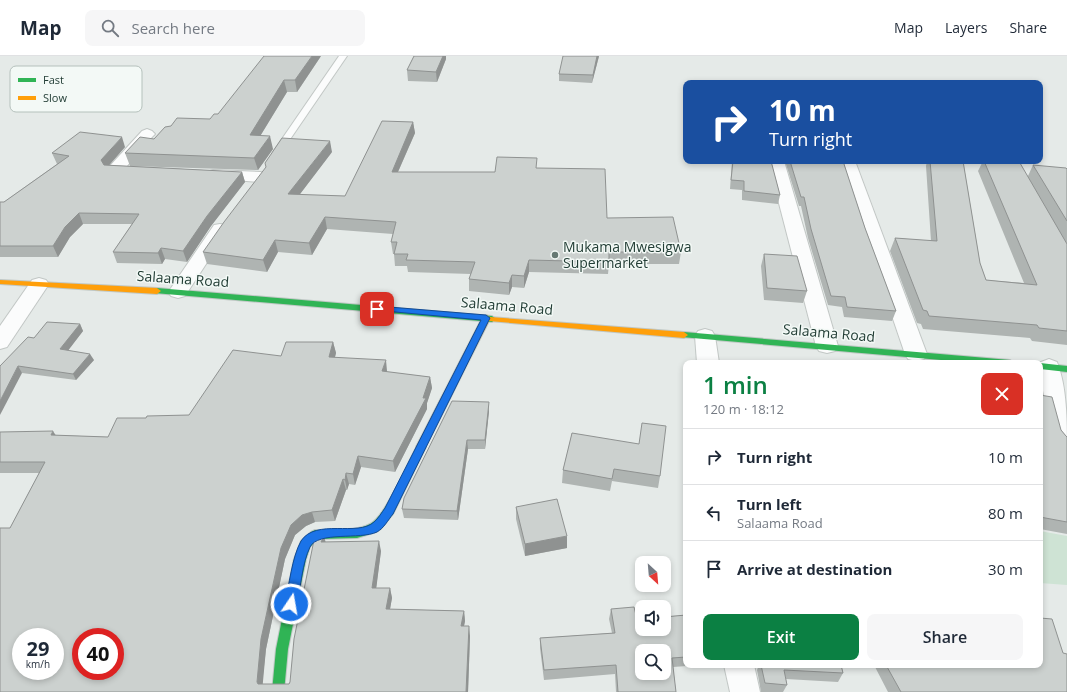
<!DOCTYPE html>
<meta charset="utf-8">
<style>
body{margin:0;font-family:"Open Sans",sans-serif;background:#f6f6f7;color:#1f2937;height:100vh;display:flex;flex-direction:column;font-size:15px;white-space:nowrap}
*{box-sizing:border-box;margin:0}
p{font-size:13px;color:#747a83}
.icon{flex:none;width:22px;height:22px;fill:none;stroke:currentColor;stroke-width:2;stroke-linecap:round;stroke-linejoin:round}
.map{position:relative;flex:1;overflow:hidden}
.details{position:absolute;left:683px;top:304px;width:360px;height:308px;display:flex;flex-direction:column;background:#fff;border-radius:8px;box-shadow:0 2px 6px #0003}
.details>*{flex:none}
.top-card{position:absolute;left:683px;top:24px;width:360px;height:84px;border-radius:8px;box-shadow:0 2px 6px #0003;background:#1a4fa0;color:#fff;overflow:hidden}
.needle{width:26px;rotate:154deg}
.fabs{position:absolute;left:635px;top:500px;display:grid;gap:8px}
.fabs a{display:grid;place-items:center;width:36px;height:36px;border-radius:8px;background:#fff;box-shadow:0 2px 6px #0003;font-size:20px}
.speed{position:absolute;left:12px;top:572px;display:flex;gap:8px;font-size:20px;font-weight:700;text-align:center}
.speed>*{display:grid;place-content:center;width:52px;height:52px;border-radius:50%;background:#fff;box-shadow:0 2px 6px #0003;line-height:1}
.speed small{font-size:10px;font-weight:400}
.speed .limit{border:6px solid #d22;background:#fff;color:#111}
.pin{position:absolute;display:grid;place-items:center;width:34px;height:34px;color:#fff;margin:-17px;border-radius:8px;box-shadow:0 2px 6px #0006}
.me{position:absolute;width:44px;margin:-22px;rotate:12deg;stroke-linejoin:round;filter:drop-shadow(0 0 3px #0008)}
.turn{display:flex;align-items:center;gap:14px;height:84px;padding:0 20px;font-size:18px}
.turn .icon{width:52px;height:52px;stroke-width:2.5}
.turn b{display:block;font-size:28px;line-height:34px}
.round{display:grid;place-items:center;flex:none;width:42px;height:42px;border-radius:8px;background:#f6f6f7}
.headline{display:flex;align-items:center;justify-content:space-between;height:68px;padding:0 20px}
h1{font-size:24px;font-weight:600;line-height:30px;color:#0b8043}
.primary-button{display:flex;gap:8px;margin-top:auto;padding:8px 20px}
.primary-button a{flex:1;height:46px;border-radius:8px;background:#0b8043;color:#fff;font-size:16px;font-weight:600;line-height:46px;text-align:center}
.primary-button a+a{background:#f6f6f7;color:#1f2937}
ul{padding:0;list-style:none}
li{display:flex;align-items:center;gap:12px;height:56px;padding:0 20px;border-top:1px solid #e0e1e3}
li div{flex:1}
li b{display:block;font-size:15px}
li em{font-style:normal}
header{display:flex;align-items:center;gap:24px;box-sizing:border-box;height:56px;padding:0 20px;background:#fff;border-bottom:1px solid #e0e1e3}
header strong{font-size:19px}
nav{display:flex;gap:22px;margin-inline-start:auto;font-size:14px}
.search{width:280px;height:36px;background:#f6f6f7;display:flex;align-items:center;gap:10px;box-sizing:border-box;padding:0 14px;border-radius:8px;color:#747a83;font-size:15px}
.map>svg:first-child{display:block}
</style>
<header>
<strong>Map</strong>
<div class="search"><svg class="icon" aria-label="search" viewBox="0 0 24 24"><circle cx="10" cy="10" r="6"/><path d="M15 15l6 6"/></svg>Search here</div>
<nav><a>Map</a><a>Layers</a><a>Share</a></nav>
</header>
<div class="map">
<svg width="1067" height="636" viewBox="0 0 1067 636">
<rect width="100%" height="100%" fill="#e5eae8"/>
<!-- green -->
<path fill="#cee3d4" d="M1040 475 1067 480V529L1040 527Z"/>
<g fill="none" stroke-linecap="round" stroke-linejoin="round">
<!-- lane casing -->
<g stroke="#c2c7c5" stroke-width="2">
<path id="lane" d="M339 0H347L280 98H274L273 96Z"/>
</g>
<!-- street casing -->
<g stroke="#c2c7c5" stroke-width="2">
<g id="street">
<path d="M147 73 152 75 155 78 152 81 120 118 114 120 108 118 106 115 108 112 142 75Z"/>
<path d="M768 105H784L838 290 835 295 827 297 819 295 816 290Z"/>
<path d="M839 105H855L927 298 924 303 916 305 908 303 905 298Z"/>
<path d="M213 114 260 116 266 117 268 121 266 125 260 126 207 122 205 119 207 116Z"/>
<path d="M220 168 226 169 229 173 185 240 178 242 171 240 168 236 171 232 214 169Z"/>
<path d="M39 222 46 224 49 228 7 291 0 293V270L32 224Z"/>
<path d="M705 273 712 275 715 280 719 307H697L695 280 698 275Z"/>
<path d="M1049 303 1057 306C1067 331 1067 365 1067 393L1059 390 1055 384C1052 369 1036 318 1041 306Z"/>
<path d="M724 609H754L760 636H730Z"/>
</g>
</g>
<!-- fast casing -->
<g stroke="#c0c8c5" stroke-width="2">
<g id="fast">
<path d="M157 232 492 260 496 263 492 266 154 237 153 235 154 233Z"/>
<path d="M684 276 1010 304 1014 307H975L681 281 680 279 681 277Z"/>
<path d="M1040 307 1067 310V316L1040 313Z"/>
<path d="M421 387 424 388 426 391 393 458 381 473 376 476 357 482 318 483 310 491 306 503 288 593 284 636H272L276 593 294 503 301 485 311 476 315 474C332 474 355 476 370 468 386 460 408 406 418 388Z"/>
</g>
</g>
<!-- slow casing -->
<g stroke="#c0c8c5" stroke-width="2">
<g id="slow">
<path d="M0 224 157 232 161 235 157 238 0 228Z"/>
<path d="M486 259 490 261 684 276 688 279 684 282 489 265 424 394H418L416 391 482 262Z"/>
</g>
</g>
<!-- lane -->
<use href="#lane" fill="#fbfcfc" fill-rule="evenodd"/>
<!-- street -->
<use href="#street" fill="#fbfcfc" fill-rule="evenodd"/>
<!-- fast -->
<use href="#fast" fill="#30b455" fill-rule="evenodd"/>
<!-- slow -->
<use href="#slow" fill="#ff9f0a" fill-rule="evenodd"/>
</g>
<!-- wall -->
<g fill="#afb4b2">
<path d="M321 0 297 36H287L260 80 273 93 258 114 130 110 125 97 154 83 210 63 218 58Z"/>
<path d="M414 0H446V3L437 26 408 25 407 14Z"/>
<path d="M599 0 592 27 559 25V18Z"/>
<path d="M413 66 415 77 398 116H495L537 112 607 162 681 196 679 208H609L608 218 529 216 524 232 512 231 509 239 469 235V223L471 218 408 216 407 210H395L394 198H393L391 186 393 178 327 173 312 199 278 196 267 216 207 208 203 196 332 96 299 139 345 140Z"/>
<path d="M125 91 109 109 242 116 245 126 211 170 187 206 165 203 162 208 117 207 113 196 132 168H83L70 181 58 201H0V146H4L57 108 52 97Z"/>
<path d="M732 105H771L780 139 778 148 742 144V134L730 133Z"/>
<path d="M785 105H843L865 172 896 255 892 265 844 261 842 251 828 249 808 182 801 150H799Z"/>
<path d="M927 105H963L980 207 986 224 1024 227 978 115 983 105H998L1028 120 1033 109 1067 113V289L1032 285 1030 282 923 273 921 268 917 267 890 195 895 182 931 185 926 110Z"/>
<path d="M764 198 807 235 803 247 764 244 761 210Z"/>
<path d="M80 268 83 275 68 294 94 304 76 324 22 317 0 310 34 282Z"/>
<path d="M333 286 336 297 335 301 387 315V316L430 321 432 332 427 347V353L395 416 361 411 355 429 349 428 347 434H346L335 465 315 466 306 470 295 479 285 503 266 593 262 628H289L290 626 325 486 381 495 376 532H390L392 542 390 553 464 555 465 565 464 570 470 580 468 636H0L10 472 39 417H0V376L56 379 108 381 146 362 189 359 281 300Z"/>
<path d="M1040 339 1061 374 1066 380 1067 381V478L1040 473Z"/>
<path d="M489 355 485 393H468L458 464 404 462 402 453Z"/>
<path d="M572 377 660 420 658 432 612 425 610 435 562 427 563 414Z"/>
<path d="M516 451 567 492 525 500 516 463Z"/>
<path d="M611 553 637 563 686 559V609H701L673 611 676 636H616L615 618 544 624 540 592V582L612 577 609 563Z"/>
<path d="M1063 597 1067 636H888L874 609H1040Z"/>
<path d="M759 609H841L843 617 838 626 786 623 787 629 783 636H761L757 614Z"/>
</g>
<!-- shaded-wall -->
<g fill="#8f9291">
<path d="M312 0H321L297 36 295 24Z"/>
<path d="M443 0H446V3L437 26 436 16Z"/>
<path d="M597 0H599L592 27 593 19Z"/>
<path d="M284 24 287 36 253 92 250 79Z"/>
<path d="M413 66 415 77 393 127 392 116Z"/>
<path d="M270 80 273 93 258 114 254 102Z"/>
<path d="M122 81 125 91 105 114 101 104Z"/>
<path d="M330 85 332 96 291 150 288 138Z"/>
<path d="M242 116 245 126 211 170 187 206 183 195 207 160Z"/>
<path d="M79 157 83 168 70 181 58 201 53 190 65 171Z"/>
<path d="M325 161 327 173 312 199 309 187Z"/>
<path d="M275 184 278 196 267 216 263 204Z"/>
<path d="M161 192 165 203 162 208 158 197Z"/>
<path d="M529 204V216L524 232V220Z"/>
<path d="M512 219V231L509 239V227Z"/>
<path d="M80 268 83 275 64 300 60 293Z"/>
<path d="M333 286 336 297 332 312 329 301Z"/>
<path d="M90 298 94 304 76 324 73 318Z"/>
<path d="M386 304 387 315 384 327 382 315Z"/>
<path d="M18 310 22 317 0 359V345Z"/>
<path d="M430 321 432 332 427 347V353L395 416 393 405 423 342Z"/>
<path d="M489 346V355L485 393V384Z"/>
<path d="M53 375 60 386 51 379Z"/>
<path d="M467 384 468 393 458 464 457 455Z"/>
<path d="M358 400 361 411 355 429 353 418Z"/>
<path d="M346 417 349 428 347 434 345 424Z"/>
<path d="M343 423 346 434 335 465 332 454Z"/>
<path d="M312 456 315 466 306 470 295 479 285 503 266 593 262 636 257 626 261 583 281 492 291 469 302 459Z"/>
<path d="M324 480 327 491 321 486Z"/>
<path d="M567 480V492L525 500V488Z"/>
<path d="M379 485 381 495 375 542 372 532Z"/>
<path d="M390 532 392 542 388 564 386 553Z"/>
<path d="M464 555 465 565 462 580 461 570Z"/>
<path d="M469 570 470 580 468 636H466Z"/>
</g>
<!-- building -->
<g fill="#ccd1cf" stroke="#8f9291" fill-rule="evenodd">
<path d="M264 0H312L295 24H284L250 79 270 80 254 102 125 97 140 81 154 83 165 71 171 70 177 62 210 63 214 58H218Z"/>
<path d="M414 0H443L436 16 407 14Z"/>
<path d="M563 0H597L593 19 559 18Z"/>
<path d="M382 65 413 66 392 116H495L497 101 537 102 536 112 605 113 607 162 673 161 681 196H609V206L529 204 524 220 512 219 509 227 469 223 475 206 406 204 408 198H394L397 186H391L396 166 325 161 309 187 275 184 263 204 203 196 224 166 266 111 265 107 282 82 330 85 288 138 345 140Z"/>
<path d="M80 76 122 81 101 104 104 109 242 116 207 160 183 195 161 192 158 197 113 196 139 158 79 157 65 171 53 190H0V146H4L69 100 52 97Z"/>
<path d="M733 105H771L780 139 744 135V125L731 124Z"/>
<path d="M790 105H843L865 172 896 255 847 251 845 241 831 240 811 173 804 141H801Z"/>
<path d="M930 105H963L980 207 986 224 1037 229 984 105H998L1020 107 1067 188V275L1039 272 1037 269 929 260 927 255 923 254 895 182 937 185Z"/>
<path d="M1033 109 1066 112 1067 113V165Z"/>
<path d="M764 198 797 200 807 235 767 232Z"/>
<path d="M47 266 80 268 60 293 90 298 73 318 18 310 0 345V310L28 281 34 282Z"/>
<path d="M286 286H333L329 301 386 304 382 315 430 321 423 342H426L393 405 358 400 353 418 346 417 345 424 343 423 332 454 312 456 302 459 291 469 281 492 261 583 257 626 258 628H289L290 626 294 583 314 484 324 480 321 486 379 485 372 532H390L386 553 464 555 461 570H469L466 636H0V472H10L45 406H0V376L53 375 51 379 108 381 117 362H146L147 360 189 359 233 294 281 300ZM21 581H55V615H21ZM81 581H115V615H81Z"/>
<path d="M1040 339 1052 341 1061 374 1066 380 1067 381V466L1040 461Z"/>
<path d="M452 345 489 346 485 384H467L457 455 402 453 404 442Z"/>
<path d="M642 367 666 370 660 420 614 413 612 423 563 414 572 377 639 388Z"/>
<path d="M557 443 567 480 525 488 516 451Z"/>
<path d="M634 551 637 563 642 562V573H664V561L686 559V601L672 602 676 636H618L616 609 544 614 540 582 615 577 611 553ZM642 595H664V617H642Z"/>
<path d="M1040 562 1052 563 1063 597 1067 598V636H901L886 609H1040Z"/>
<path d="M761 609H841L843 617 784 614 787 629 765 627Z"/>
</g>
<!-- route -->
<path fill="#1a73e8" stroke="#114b97" d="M377 250 486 259 490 262 393 458C388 464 384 472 377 476 360 484 318 475 310 491 302 508 301 530 297 548L295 552 291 553 287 552 285 548C289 530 292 501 301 485 316 462 358 481 374 466 378 463 382 456 385 452L481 264 374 254 373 253Z"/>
<!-- markers -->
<circle fill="#677a74" stroke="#f3f9f6" stroke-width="1.5" cx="555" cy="199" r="4"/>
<g text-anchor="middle" stroke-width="3" stroke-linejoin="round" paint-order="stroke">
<!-- poi labels -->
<g font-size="14" fill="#233e36" stroke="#f3f9f6" text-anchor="start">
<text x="563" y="196">Mukama Mwesigwa<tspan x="563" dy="16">Supermarket</tspan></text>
</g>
<!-- street labels -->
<g font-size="14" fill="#233e36" stroke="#f3f9f6">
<text transform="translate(183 223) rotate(4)" y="5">Salaama Road</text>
<text transform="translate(507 250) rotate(5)" y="5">Salaama Road</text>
<text transform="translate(829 277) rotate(5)" y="5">Salaama Road</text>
</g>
</g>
<!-- legend -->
<rect x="10" y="10" width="132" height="46" rx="6" fill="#f3f9f6" stroke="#b5c1bc" stroke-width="1"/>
<rect x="18" y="22" width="18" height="4" fill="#30b455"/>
<rect x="18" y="40" width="18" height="4" fill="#ff9f0a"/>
<g font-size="11" fill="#233e36">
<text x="43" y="28">Fast</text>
<text x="43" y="46">Slow</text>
</g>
</svg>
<div class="fabs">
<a><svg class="needle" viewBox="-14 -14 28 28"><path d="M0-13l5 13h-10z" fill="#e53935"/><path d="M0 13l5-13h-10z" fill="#747a83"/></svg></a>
<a><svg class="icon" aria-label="sound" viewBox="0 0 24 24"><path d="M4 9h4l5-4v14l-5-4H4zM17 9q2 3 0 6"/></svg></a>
<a><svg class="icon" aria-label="search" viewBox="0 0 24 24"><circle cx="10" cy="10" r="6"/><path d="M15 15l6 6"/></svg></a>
</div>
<div class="speed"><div>29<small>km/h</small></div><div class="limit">40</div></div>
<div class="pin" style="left:377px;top:253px;background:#d93025"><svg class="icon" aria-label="arrive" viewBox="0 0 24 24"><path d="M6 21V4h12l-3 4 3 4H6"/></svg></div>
<svg class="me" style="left:291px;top:548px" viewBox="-20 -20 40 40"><circle r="17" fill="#1a73e8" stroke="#fff" stroke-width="3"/><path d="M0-11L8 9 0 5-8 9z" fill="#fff"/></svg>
<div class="top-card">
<div class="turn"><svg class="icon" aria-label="right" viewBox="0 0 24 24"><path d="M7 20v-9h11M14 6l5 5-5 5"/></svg><div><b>10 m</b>Turn right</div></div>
</div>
<section class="details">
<div class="headline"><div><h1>1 min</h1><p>120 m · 18:12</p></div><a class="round" style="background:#d93025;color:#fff"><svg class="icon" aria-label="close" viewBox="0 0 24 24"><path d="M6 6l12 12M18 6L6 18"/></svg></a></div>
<ul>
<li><svg class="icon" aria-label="right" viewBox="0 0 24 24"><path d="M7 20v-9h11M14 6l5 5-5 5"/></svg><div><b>Turn right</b></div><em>10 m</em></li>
<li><svg class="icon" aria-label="left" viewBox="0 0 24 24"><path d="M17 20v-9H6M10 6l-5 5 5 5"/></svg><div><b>Turn left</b><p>Salaama Road</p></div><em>80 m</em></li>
<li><svg class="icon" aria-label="arrive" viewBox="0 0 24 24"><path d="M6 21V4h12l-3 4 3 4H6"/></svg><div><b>Arrive at destination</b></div><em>30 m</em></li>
</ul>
<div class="primary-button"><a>Exit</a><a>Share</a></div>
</section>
</div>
